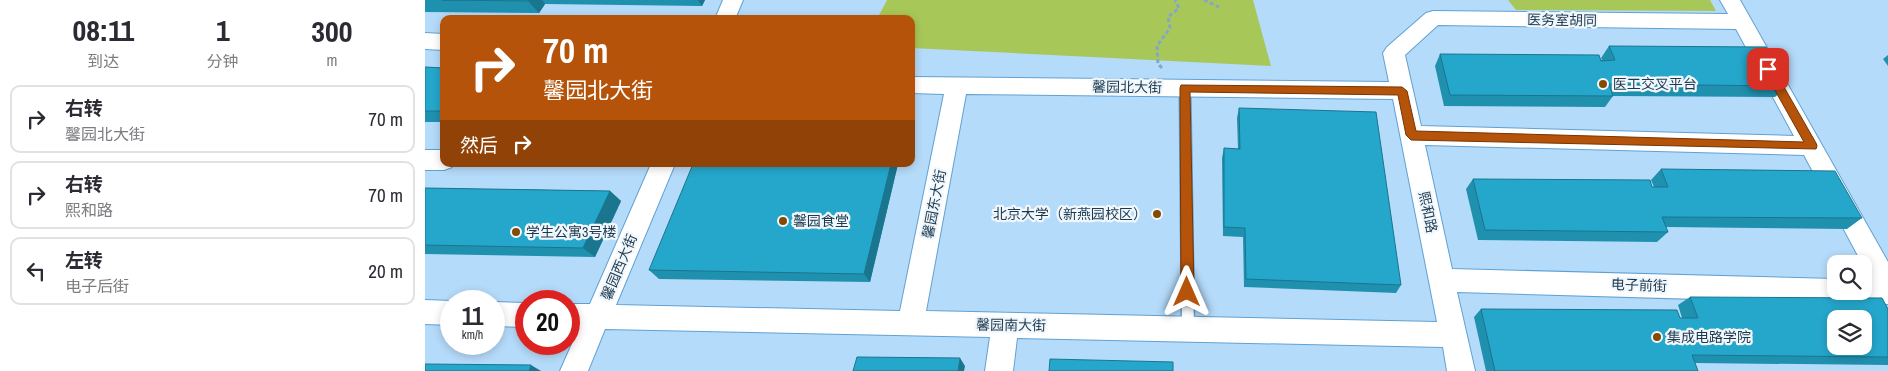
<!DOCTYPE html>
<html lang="zh">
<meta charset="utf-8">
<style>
body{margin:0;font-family:"Archivo Narrow","Noto Sans SC",sans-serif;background:#f7f7f7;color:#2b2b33;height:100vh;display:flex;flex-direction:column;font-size:19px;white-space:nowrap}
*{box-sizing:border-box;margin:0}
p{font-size:16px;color:#7c7c81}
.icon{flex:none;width:28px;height:28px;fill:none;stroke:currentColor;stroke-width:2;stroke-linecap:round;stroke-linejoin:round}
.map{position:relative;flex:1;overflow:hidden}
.panel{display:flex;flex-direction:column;background:#fff;width:425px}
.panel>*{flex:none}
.banner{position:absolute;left:15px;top:15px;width:475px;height:152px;border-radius:10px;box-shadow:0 2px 8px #0003;background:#b45309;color:#fff;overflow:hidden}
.buttons{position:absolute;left:1402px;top:255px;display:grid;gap:10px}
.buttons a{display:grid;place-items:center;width:45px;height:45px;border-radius:10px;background:#fff;box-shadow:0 2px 8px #0003;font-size:25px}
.speed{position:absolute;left:15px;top:290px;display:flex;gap:10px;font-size:25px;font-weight:700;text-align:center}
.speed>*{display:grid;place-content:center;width:65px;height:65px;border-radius:50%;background:#fff;box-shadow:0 2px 8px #0003;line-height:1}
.speed small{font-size:12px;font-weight:400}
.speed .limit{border:8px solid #d22;background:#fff;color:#111}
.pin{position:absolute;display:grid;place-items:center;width:42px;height:42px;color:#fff;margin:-21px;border-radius:10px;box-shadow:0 2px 8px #0006}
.me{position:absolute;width:55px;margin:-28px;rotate:0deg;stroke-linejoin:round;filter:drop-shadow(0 0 4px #0008)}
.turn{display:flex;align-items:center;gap:18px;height:105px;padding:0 20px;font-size:22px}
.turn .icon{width:65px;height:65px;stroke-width:2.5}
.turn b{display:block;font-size:35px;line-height:42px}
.then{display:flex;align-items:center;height:48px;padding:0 20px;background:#0003;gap:10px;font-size:19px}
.eta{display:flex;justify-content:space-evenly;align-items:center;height:85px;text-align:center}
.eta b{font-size:30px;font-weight:700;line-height:35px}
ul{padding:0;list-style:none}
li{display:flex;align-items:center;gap:15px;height:68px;margin:0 10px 8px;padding:0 10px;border:2px solid #e1e1e2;border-radius:10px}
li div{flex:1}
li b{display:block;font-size:19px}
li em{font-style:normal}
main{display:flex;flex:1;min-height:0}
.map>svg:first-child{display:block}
</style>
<main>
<section class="panel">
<div class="eta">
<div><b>08:11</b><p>到达</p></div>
<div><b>1</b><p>分钟</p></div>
<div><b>300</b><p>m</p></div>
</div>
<ul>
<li><svg class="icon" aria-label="right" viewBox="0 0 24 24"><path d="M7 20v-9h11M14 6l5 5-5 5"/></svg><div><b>右转</b><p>馨园北大街</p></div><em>70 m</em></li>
<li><svg class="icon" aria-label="right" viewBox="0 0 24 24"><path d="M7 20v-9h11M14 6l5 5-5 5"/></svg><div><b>右转</b><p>熙和路</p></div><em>70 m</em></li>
<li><svg class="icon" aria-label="left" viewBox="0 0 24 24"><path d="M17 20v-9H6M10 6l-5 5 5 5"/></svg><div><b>左转</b><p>电子后街</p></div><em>20 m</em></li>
</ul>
</section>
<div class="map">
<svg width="1463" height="371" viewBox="0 0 1463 371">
<rect width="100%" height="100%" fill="#b5dbfa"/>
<!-- green -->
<g fill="#a8c759">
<path d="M462 0H828L846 66 486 48V19H452Z"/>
<path d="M1083 0H1285L1291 11 1091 10Z"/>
</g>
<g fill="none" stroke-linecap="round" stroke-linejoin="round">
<!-- lane casing -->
<g stroke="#61a1d2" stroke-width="3">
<path id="lane" d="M760 84 765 88 769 329 767 333 763 335 759 333 757 329 755 88Z"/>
</g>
<!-- street casing -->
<g stroke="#61a1d2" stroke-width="2">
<g id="street">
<path d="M298 0H318L310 19H290Z"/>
<path d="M1295 0H1315L1463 262V304L1433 303 1424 299 1422 295 1420 299 1411 303 1032 292 1050 371H1022L1018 347 592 338 588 371H560L565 337 180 329 163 371H135L154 328H144V304H165L226 164H250L191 305 475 311 519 94 486 93V77L964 82 958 53 962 47 1001 13 1008 11 1303 14ZM1013 25 1311 29 1369 136 996 126 980 55ZM541 94 968 99 1012 322 501 311ZM1000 145 1379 155 1446 280 1439 279V291H1411V279L1027 269Z"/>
<path d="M0 33 19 34V50L0 49Z"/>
<path d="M0 150H19V164H29L27 167 19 170H0Z"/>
<path d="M0 300 27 301 26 325 0 324Z"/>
<path d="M69 302 101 303V327L69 326Z"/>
</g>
</g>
<!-- path -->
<g stroke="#85a7c3" stroke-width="3" stroke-dasharray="4 2.5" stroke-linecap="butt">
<path d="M779 0 794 7"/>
<path d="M737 68 733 64 732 46 745 28 743 17 754 8 750 0"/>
</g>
<!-- lane -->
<use href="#lane" fill="#fff" fill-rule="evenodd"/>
<!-- street -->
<use href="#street" fill="#fff" fill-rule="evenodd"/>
</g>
<!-- wall -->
<g fill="#2090af">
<path d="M0 0H280L277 6 120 4 114 13 0 12Z"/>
<path d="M1184 46 1362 86 1350 97 1188 96 1180 107 1019 106 1010 66 1015 54 1177 60 1176 58Z"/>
<path d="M1463 55V66L1458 59Z"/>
<path d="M0 67 19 68V122H0Z"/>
<path d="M814 108 976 285 971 293 819 287 818 237 798 236 797 158 799 148 813 149 812 118Z"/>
<path d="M473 164 445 282 234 279 224 270Z"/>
<path d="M1236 169 1437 218 1422 229 1241 227 1243 232 1232 242 1053 240 1041 189 1048 179 1229 187 1226 180Z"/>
<path d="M0 188 185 191 196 201 170 257 0 254Z"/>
<path d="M1265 297 1463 309V365L1270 363 1273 371H1061L1049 317 1056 309 1257 318 1253 305Z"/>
</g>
<!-- shaded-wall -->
<g fill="#1a758f">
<path d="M104 0H117L120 4 114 13 103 1Z"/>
<path d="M273 0H280L277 6Z"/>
<path d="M466 164H473L445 282 439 274Z"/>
<path d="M185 191 196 201 170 257 158 248Z"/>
<path d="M535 358 540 366 539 371H533Z"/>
<path d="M106 365 116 371H104Z"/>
</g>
<!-- building -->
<g fill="#25a7cc" stroke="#1a758f" fill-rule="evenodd">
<path d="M17 0H104L103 1Z"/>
<path d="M1184 46 1341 47 1362 86 1184 84 1188 96 1025 95 1015 54 1174 55 1176 61 1190 60Z"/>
<path d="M0 67 19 68V111H0Z"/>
<path d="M814 108 951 112 976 285 821 279 820 228 799 227V148L815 149Z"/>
<path d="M268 164H466L439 274 224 270Z"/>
<path d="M1236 169 1410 171 1437 218 1237 217 1243 232 1060 230 1048 179 1225 180 1227 187H1243Z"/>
<path d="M0 188 185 191 158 248 0 245Z"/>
<path d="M1265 297 1457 298 1463 309V357L1267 355 1273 371H1070L1056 309 1252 310 1255 318H1273ZM1411 319H1439V346H1411Z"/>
<path d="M432 357 535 358 533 371H428Z"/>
<path d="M625 359 748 362V371H624Z"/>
<path d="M0 364 106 365 104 371H0Z"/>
</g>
<!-- route -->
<path fill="#b45309" stroke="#753606" d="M1343 65 1347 66 1391 143 1392 146 1391 149 986 140 981 135 973 95 765 92 769 292 767 296 762 298 758 296 756 292 755 88 756 85 977 87 982 91 991 131 1379 142 1338 69Z"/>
<!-- markers -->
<g fill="#844a00" stroke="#f1f8fd" stroke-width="2">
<circle cx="1178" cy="84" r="5"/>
<circle cx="732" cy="214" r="5"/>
<circle cx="358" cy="221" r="5"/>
<circle cx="91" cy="232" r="5"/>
<circle cx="1232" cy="337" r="5"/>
</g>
<g text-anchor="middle" stroke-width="4.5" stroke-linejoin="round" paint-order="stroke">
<!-- street labels -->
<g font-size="14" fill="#1e394e" stroke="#f1f8fd">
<text transform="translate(1137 20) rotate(1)" y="5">医务室胡同</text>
<text transform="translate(702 87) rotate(1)" y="5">馨园北大街</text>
<text transform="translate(509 204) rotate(-79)" y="5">馨园东大街</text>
<text transform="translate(1003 212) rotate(78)" y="5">熙和路</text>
<text transform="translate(194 267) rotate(-67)" y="5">馨园西大街</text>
<text transform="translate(1214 285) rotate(2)" y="5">电子前街</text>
<text transform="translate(586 325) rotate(1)" y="5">馨园南大街</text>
</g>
<!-- poi labels -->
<g font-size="14" fill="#1e394e" stroke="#f1f8fd" text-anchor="start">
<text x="1188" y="89">医工交叉平台</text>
<text x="722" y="219" text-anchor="end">北京大学（新燕园校区）</text>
<text x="368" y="226">馨园食堂</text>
<text x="101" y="237">学生公寓3号楼</text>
<text x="1242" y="342">集成电路学院</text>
</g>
</g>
</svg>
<div class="buttons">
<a><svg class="icon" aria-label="search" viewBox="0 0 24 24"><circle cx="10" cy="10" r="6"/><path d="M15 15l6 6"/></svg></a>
<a><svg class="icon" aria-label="layers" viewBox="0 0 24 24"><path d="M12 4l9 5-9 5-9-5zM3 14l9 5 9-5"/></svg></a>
</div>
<div class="speed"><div>11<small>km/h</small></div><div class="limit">20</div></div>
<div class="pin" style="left:1343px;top:69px;background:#d93025"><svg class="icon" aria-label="arrive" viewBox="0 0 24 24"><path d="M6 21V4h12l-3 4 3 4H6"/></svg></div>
<svg class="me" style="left:762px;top:292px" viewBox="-20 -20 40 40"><path d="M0-17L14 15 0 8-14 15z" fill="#b45309" stroke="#fff" stroke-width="4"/></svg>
<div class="banner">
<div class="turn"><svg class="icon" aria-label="right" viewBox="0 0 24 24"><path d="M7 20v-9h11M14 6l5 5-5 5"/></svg><div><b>70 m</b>馨园北大街</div></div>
<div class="then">然后<svg class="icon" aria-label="right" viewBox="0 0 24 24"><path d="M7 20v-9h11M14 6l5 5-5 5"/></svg></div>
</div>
</div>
</main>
